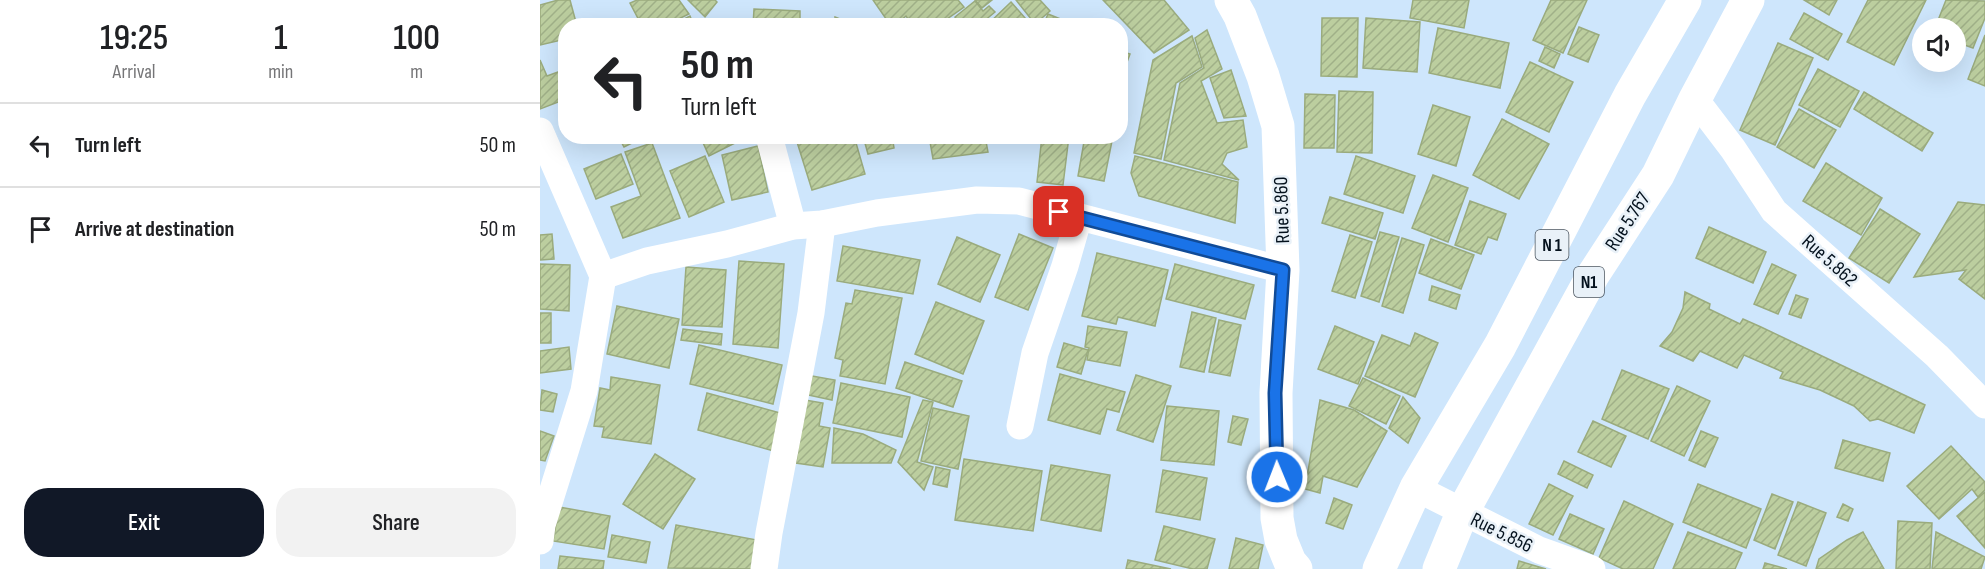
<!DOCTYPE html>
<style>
body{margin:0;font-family:"Sofia Sans Condensed",sans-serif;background:#f2f2f2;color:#202124;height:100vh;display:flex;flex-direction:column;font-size:22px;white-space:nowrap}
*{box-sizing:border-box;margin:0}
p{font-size:20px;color:#757577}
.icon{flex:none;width:33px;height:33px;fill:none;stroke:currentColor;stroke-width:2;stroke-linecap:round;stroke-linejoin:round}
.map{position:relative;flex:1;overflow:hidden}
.side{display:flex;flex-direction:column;background:#fff;width:540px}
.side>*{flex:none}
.top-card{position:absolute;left:18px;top:18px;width:570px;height:126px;border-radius:24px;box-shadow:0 6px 24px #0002;background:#fff;color:#202124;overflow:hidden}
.controls{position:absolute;left:1372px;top:18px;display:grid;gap:12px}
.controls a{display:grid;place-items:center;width:54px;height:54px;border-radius:50%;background:#fff;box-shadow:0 6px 24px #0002;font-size:30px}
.pin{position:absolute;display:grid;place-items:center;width:51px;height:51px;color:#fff;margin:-26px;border-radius:12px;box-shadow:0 3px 9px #0006}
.me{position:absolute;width:66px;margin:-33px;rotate:359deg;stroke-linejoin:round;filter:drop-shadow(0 0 4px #0008)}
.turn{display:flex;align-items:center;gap:21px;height:126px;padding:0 24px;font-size:27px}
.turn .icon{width:78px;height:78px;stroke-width:2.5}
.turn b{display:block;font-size:42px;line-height:51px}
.eta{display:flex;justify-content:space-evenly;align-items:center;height:102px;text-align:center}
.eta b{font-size:36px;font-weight:600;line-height:42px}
.cta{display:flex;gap:12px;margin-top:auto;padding:12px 24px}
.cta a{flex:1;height:69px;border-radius:24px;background:#111827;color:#fff;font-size:24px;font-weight:600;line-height:69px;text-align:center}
.cta a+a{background:#f2f2f2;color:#202124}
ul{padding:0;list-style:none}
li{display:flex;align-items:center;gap:18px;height:84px;padding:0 24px;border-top:2px solid #e0e0e0}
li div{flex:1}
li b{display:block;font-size:22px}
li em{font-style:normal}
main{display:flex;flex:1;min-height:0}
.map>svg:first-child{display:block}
</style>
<main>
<section class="side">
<div class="eta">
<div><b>19:25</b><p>Arrival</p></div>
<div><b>1</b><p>min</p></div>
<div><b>100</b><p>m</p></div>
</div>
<ul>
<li><svg class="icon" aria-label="left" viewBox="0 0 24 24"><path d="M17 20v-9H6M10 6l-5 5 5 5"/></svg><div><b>Turn left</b></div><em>50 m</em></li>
<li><svg class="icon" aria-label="arrive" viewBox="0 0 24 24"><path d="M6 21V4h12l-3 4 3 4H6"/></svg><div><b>Arrive at destination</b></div><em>50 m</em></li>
</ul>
<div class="cta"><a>Exit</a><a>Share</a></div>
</section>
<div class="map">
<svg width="1445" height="569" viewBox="0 0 1445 569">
<defs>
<pattern id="building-hatch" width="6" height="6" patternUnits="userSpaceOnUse" patternTransform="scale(1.5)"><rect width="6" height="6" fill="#bcce9f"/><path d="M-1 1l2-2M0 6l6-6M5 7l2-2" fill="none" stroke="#a0b088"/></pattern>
</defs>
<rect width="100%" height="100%" fill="#cee6fc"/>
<!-- building -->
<g fill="url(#building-hatch)" stroke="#9aab7d" stroke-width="1.5">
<path d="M18 0H30L37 26H26V39L0 45V5Z"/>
<path d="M97 0H139L149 14 124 26H102L90 3Z"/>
<path d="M148 0H175L177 2 165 17Z"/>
<path d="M333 0H418L424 7 397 26H373L366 16 354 26H351Z"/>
<path d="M435 0H452L442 8Z"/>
<path d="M476 0H500L510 11 495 24Z"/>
<path d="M563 0H624L649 30 614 53Z"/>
<path d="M873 0H929L924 28 870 18Z"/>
<path d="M1011 0H1047L1023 53 993 40Z"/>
<path d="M1264 0H1297L1289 15Z"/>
<path d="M1328 0H1386L1354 65 1307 42Z"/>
<path d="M1406 0 1445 1V18L1433 48 1416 42V28H1395Z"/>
<path d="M435 1 443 11 449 6 455 12 438 26H422L415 17Z"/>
<path d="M471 2 492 26H446Z"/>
<path d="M214 9 260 11V26H213Z"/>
<path d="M1264 13 1302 34 1288 60 1250 39Z"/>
<path d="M508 14 538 26H503Z"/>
<path d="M150 16 154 26H130Z"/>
<path d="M295 17 317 26H295Z"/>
<path d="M782 18H818L817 77 781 76Z"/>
<path d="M826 18 880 22 877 72 823 68Z"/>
<path d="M1039 27 1059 35 1048 62 1028 54Z"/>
<path d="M898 28 969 43 960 88 889 73Z"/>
<path d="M667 30 682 69 661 81 677 123 703 120 707 147 687 153 682 164 699 180 624 160 640 83 664 68 655 38Z"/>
<path d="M1445 35V86L1428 79Z"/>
<path d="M652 36 662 67 636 83 621 159 594 153 613 60Z"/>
<path d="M1238 43 1273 58 1235 145 1200 130Z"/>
<path d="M1005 47 1020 54 1014 68 999 61Z"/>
<path d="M580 51 590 54 580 81Z"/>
<path d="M0 60 7 76 26 69V99L0 109Z"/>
<path d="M990 62 1033 82 1009 132 966 112Z"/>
<path d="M1278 69 1319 91 1300 127 1259 105Z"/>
<path d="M691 70 706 116 684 118 670 78Z"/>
<path d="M799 91 833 92 832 153 797 152Z"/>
<path d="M1324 92 1393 133 1382 151 1314 109Z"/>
<path d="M765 94 795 95 794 148H764Z"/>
<path d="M893 105 930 117 916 166 878 154Z"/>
<path d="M1259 109 1296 130 1274 168 1237 147Z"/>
<path d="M962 119 1009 144 979 199 933 175Z"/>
<path d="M78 136H106L84 147Z"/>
<path d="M160 136H209L169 156Z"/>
<path d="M274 136H314L325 174 272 190 257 142Z"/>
<path d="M323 136H352L354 148 328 154Z"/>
<path d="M389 136H445L448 152 393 159Z"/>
<path d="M502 136H529L523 185 497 182Z"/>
<path d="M545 136H573L564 181 538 176Z"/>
<path d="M112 143 140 218 83 238 71 207 101 196 85 152Z"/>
<path d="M218 146 228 192 192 200 182 155Z"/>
<path d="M81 154 93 184 56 199 44 169Z"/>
<path d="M165 156 184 202 149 217 130 171Z"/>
<path d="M595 156 698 182 695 223 599 196 591 173Z"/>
<path d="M816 156 875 176 863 213 804 194Z"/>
<path d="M1286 163 1342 198 1321 235 1263 201Z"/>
<path d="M893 175 928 188 908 242 872 228Z"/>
<path d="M790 197 843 213 835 239 782 223Z"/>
<path d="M930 201 966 214 957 240 948 237 941 254 915 245Z"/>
<path d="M1418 202 1445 205V299L1419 279 1426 270 1374 277Z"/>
<path d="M1340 209 1380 234 1349 283 1309 258Z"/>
<path d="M1169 227 1226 252 1213 283 1156 258Z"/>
<path d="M840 232 859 237 839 302 821 296Z"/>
<path d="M12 234 14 259 0 260V235Z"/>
<path d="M479 234 513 248 488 310 455 297Z"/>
<path d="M810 235 832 242 815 298 792 291Z"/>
<path d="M417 237 460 255 440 302 398 284Z"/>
<path d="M862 238 884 245 863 313 842 306Z"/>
<path d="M891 239 934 255 921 289 879 273Z"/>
<path d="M303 246 380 260 373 294 297 281Z"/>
<path d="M557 253 628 270 615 326 578 317 576 324 542 316Z"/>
<path d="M199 261 244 264 238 348 193 344Z"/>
<path d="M0 264 30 265 29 311 0 309Z"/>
<path d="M635 264 714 285 705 319 626 299Z"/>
<path d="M1232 264 1256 275 1238 314 1214 304Z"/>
<path d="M146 267 186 270 182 327 142 325Z"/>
<path d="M892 286 920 295 916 309 889 300Z"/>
<path d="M315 290 362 298 345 384 300 376 303 360 295 358 306 303 312 304Z"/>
<path d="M1145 292 1170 304 1169 309 1200 324 1203 319 1221 327 1385 405 1374 433 1338 419 1330 421 1314 406 1280 390 1240 378 1243 372 1204 355 1197 368 1160 351 1153 361 1120 346 1132 332 1143 308Z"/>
<path d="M1256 295 1268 299 1261 318 1249 314Z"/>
<path d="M396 302 444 321 423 374 375 354Z"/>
<path d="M77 306 139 319 129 368 67 354Z"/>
<path d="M652 312 676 318 664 372 640 367Z"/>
<rect x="0" y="313" width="11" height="30"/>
<path d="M679 320 701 325 690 376 669 372Z"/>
<path d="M548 326 587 332 580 366 547 360 549 348 545 347Z"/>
<path d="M795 326 834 342 818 384 778 369Z"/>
<path d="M143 329 182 334 181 345 141 340Z"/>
<path d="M875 333 898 343 875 397 825 376 842 335 870 346Z"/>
<path d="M524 343 548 350 541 374 517 367Z"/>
<path d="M159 345 242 365 233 404 150 384Z"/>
<path d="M29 347 31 369 0 373V351Z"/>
<path d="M365 362 422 381 413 407 356 388Z"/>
<path d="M1082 370 1129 389 1108 439 1062 419Z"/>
<path d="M520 374 585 392 579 412 567 409 560 434 508 420Z"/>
<path d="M596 375 631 386 613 442 577 430Z"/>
<path d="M272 376 295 380 292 400 268 395Z"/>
<path d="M71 377 120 385 111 444 62 437 64 427 54 426 60 388 70 390Z"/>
<path d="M823 378 860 396 846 424 809 406Z"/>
<path d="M301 383 370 397 362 437 293 423Z"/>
<path d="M1137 386 1170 401 1144 456 1111 441Z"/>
<path d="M2 390 17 394 13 412 0 410Z"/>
<path d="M167 393 244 414 234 451 158 430Z"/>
<path d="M863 397 880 418 868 443 849 428Z"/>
<path d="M265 400 283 403 279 426 290 428 283 467 256 463Z"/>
<path d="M383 400 393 402 377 462 393 467 384 490 358 462Z"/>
<path d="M780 400 814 410 847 431 817 487 783 476 780 493 765 489Z"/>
<path d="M627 406 679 411 674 465 621 460Z"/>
<path d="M393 408 429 416 418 469 381 461Z"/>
<path d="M693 416 708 419 701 445 688 442Z"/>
<path d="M1053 421 1086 436 1071 467 1038 452Z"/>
<path d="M294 428 323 434 356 450 351 463H292Z"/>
<path d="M0 431 14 436 5 461 0 460Z"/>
<path d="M1161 431 1178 438 1165 467 1149 460Z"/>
<path d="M1303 440 1350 453 1343 481 1295 468Z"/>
<path d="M1411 446 1445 482V490L1438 497 1432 489 1399 519 1367 486Z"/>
<path d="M115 454 155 479 123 529 83 504Z"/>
<path d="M424 459 502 471 493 531 415 520Z"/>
<path d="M1024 461 1053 475 1047 488 1018 474Z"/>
<path d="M511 465 570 475 561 531 501 520Z"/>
<path d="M396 467 410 470 407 487 393 484Z"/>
<path d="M623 470 667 478 660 520 616 512Z"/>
<path d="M1009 484 1033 496 1013 535 989 524Z"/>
<path d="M1158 484 1221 509 1206 548 1143 522Z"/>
<path d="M1445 492V548L1417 516Z"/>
<path d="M1232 494 1253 502 1235 549 1214 540Z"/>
<path d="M794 498 812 505 803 529 786 523Z"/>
<path d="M1084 501 1133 524 1113 569H1083L1059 558Z"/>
<path d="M1258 502 1286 513 1266 566 1238 555Z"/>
<path d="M1303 504 1313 509 1308 521 1297 517Z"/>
<path d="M19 507 70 516 64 549 13 541Z"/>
<path d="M1030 514 1064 529 1053 554 1019 539Z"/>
<path d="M1358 521 1392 523 1390 569H1356Z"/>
<path d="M136 525 217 540 212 569 128 568Z"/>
<path d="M624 526 675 539 667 569H653L615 560Z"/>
<path d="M1148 532 1202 553 1195 569H1133Z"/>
<path d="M1323 532 1344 569H1276L1279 559 1307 540Z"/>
<path d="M1396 532 1445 557 1441 569H1392Z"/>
<path d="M72 535 110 542 106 563 68 557Z"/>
<path d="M696 538 723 545 718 569H689Z"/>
<path d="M20 556 64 561 63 569H18Z"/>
<path d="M588 560 631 569H586Z"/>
<path d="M979 561 1006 569H977Z"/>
<path d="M1225 563 1247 569H1223Z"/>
</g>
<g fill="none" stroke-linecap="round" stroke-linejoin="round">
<!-- minor -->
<g stroke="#fff" stroke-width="27">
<path d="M1155 99 1193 149 1234 211 1397 356 1445 405"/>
<path d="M0 131 63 276 107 261 187 244 253 226 282 224 337 213 437 200 479 201 743 270"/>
<path d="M229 136 253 226"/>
<path d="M480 426 495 353 525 266 539 217"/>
<path d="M876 488 999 550 1052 569"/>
<path d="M0 541 2 525 44 391 63 276"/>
<path d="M224 569 229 533 271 313 282 224"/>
</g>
<!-- tertiary -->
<path stroke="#fff" stroke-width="33" d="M691 0 700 16 723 76 738 126 743 270 736 393 737 518 741 540 750 562 756 569"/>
<!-- trunk -->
<g stroke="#fff" stroke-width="33">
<path d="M839 569 876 488 960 346 1090 95 1145 0"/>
<path d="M899 569 922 513 1053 275 1118 175 1155 99 1208 0"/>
</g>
</g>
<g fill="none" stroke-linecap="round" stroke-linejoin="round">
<!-- route casing -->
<g stroke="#114b97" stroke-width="15">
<path id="route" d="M519 212 743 270 735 393 737 477"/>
</g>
<!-- route -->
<use href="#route" stroke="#1a73e8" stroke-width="10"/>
</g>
<g text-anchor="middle" stroke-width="5" stroke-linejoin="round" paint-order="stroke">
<!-- shield labels -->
<g fill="#e9f1f8" stroke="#49545f" stroke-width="1.5">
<rect x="995.5" y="230" width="33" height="30" rx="4.5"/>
<rect x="1034" y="267" width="30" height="30" rx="4.5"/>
</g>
<g font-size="18" font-weight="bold" fill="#04111d">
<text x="1012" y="251">N 1</text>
<text x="1049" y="288">N1</text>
</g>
<!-- street labels -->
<g font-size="20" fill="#04111d" stroke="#e9f1f8">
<text transform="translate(741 210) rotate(-92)" y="7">Rue 5.860</text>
<text transform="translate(1087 221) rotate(-57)" y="7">Rue 5.767</text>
<text transform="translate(1290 260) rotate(42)" y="7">Rue 5.862</text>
<text transform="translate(962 532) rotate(26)" y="7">Rue 5.856</text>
</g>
</g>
</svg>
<div class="controls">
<a><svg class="icon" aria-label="sound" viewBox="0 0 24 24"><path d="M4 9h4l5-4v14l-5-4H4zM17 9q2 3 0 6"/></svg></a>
</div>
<div class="pin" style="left:519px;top:212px;background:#d93025"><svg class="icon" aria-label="arrive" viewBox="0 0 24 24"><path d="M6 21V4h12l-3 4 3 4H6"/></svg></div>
<svg class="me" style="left:737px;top:477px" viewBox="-20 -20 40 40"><circle r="17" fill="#1a73e8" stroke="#fff" stroke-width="3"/><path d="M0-11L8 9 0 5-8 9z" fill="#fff"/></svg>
<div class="top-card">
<div class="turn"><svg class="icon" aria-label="left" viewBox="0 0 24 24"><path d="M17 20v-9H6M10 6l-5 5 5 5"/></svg><div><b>50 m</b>Turn left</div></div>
</div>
</div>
</main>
